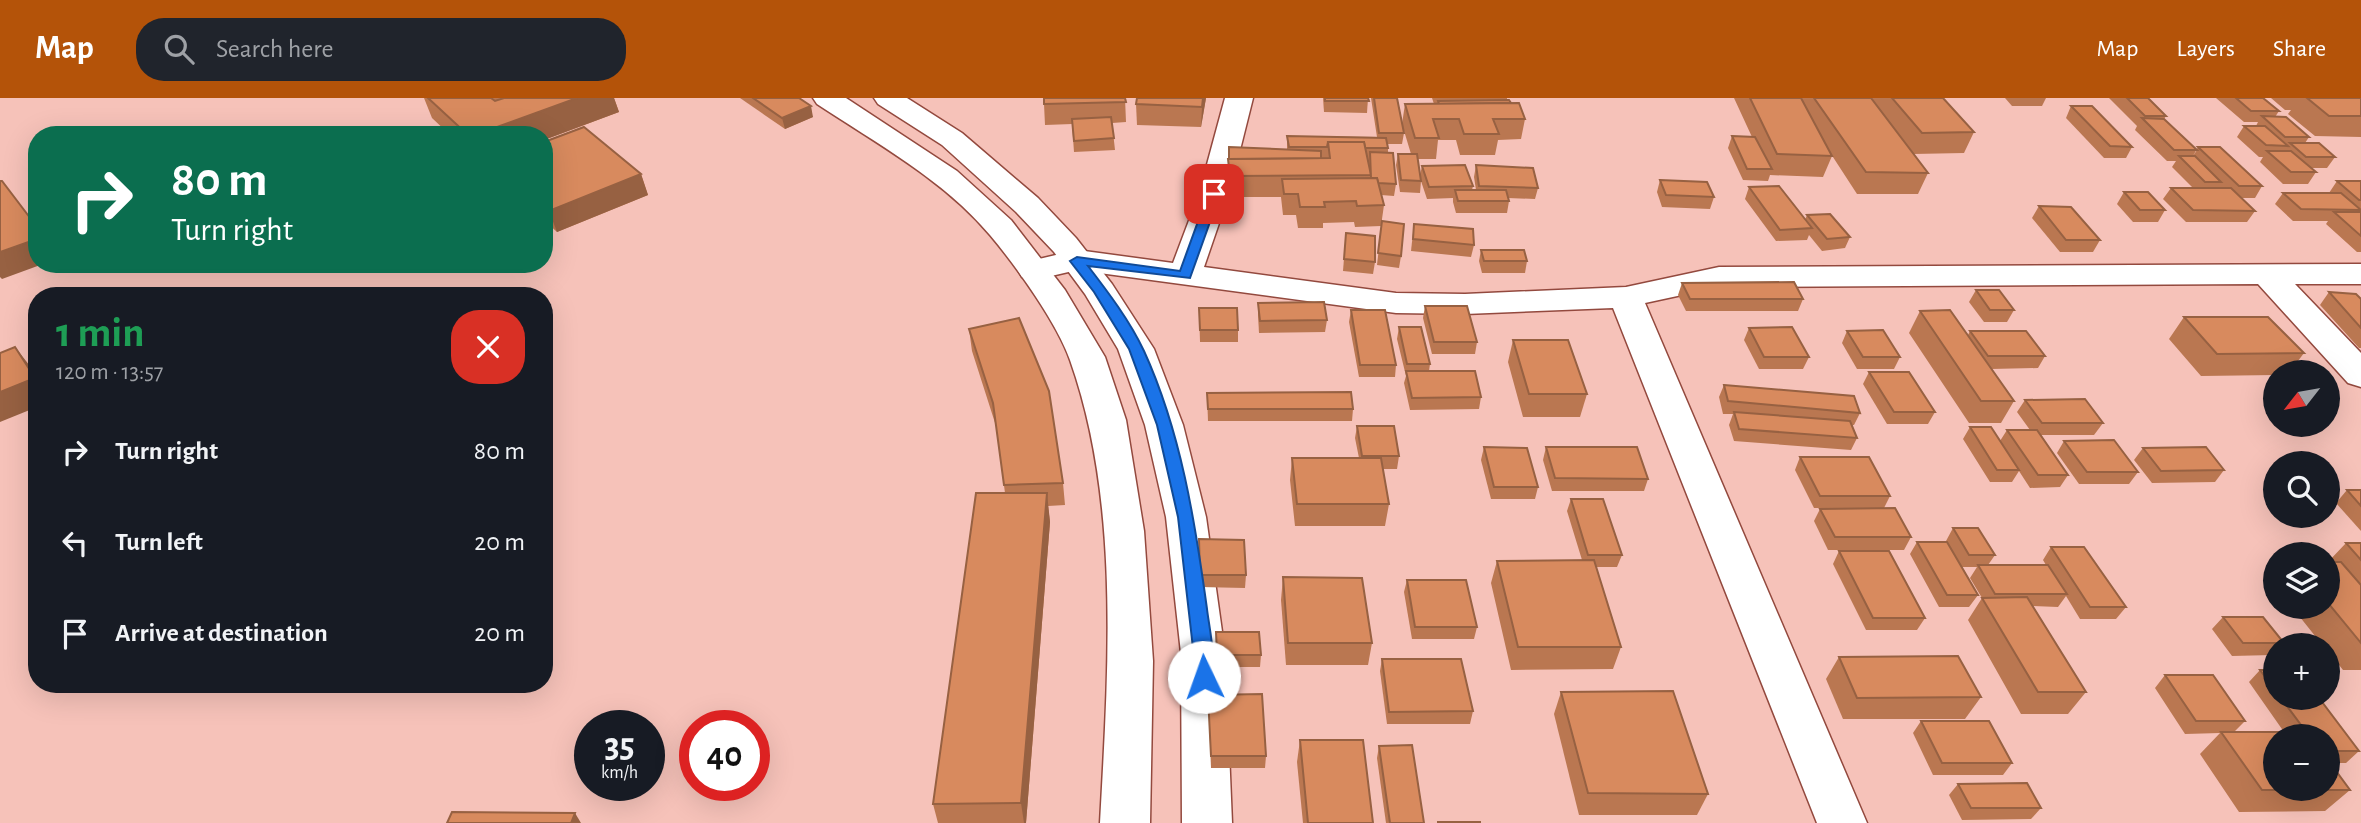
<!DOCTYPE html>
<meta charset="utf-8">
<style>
body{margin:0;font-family:"Alegreya Sans",sans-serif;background:#20242c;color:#f1f3f6;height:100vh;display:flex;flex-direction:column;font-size:26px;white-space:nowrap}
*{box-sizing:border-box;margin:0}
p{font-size:23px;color:#9ea1a6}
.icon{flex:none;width:38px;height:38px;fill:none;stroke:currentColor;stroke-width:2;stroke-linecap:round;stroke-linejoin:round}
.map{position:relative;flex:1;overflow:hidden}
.panel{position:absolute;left:28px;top:189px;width:525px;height:406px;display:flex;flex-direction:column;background:#171b24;border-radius:28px;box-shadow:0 7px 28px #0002}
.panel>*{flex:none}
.hud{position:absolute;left:28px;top:28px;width:525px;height:147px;border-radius:28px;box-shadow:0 7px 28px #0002;background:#0b6e4f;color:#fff;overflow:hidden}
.needle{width:46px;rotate:239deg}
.tools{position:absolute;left:2263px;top:262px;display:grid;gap:14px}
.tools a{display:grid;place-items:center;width:77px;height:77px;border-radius:50%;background:#171b24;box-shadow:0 7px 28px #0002;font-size:35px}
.speed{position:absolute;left:574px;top:612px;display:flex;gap:14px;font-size:35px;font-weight:700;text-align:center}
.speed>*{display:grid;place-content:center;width:91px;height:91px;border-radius:50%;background:#171b24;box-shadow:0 7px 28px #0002;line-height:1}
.speed small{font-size:18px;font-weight:400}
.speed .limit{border:10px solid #d22;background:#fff;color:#111}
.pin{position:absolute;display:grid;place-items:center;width:60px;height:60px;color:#fff;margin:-30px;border-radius:14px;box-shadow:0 4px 10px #0006}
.me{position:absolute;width:77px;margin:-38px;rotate:357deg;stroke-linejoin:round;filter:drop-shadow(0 0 5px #0008)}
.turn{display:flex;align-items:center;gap:24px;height:147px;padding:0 28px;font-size:32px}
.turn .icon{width:91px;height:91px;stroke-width:2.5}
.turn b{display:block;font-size:49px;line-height:60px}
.round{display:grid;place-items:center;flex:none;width:74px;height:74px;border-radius:28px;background:#20242c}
.head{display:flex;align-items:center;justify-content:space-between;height:119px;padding:0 28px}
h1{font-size:42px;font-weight:700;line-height:52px;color:#1e9e55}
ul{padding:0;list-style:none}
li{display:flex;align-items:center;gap:21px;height:91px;padding:0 28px}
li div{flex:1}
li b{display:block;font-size:26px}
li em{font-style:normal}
header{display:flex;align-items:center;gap:42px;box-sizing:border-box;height:98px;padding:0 35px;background:#b45309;color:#fff}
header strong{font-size:33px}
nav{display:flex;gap:38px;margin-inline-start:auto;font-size:24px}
.search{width:490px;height:63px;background:#20242c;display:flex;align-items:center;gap:18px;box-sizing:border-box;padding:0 24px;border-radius:28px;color:#9ea1a6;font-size:26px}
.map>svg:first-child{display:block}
</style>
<header>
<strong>Map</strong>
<div class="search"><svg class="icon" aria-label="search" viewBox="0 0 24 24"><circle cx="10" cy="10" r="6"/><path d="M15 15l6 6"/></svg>Search here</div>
<nav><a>Map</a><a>Layers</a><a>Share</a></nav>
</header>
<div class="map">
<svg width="2361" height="725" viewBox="0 0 2361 725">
<rect width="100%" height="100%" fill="#f6c2b9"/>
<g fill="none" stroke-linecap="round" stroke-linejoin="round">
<!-- minor casing -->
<g stroke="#93493e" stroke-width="3">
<path id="minor" d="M1225 0H1253L1229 96 1204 169 1396 195 1465 196 1626 189 1719 169 2361 166V186H2295L2361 255V289L2348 285 2258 186 1719 189 1645 205 1867 725H1817L1613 210 1465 216 1396 215 1077 172 1034 182 1022 179 1018 172 1022 165 1077 152 1173 165 1199 96Z"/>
</g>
<!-- tertiary casing -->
<g stroke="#93493e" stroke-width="3">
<g id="tertiary">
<path d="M813 0H846L957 73 1011 122 1065 192 1105 259 1126 322 1144 433 1153 563 1150 725H1100C1108 576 1121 405 1070 262 1057 225 1016 168 990 137 944 82 876 45 817 6Z"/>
<path d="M874 0H907L962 35 1038 100 1076 140 1112 186 1154 251 1183 327 1206 419 1225 555 1232 725H1182L1181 555 1166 419 1145 327 1118 251 1085 196 1054 154 1016 114 942 47 878 6Z"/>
</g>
</g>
<!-- minor -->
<use href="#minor" fill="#fff" fill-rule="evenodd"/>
<!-- tertiary -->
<use href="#tertiary" fill="#fff" fill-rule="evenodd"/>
</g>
<!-- wall -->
<g fill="#ba7751" fill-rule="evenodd">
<path d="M424 0H614L619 14 544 42V37H450L432 20Z"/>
<path d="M740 0H799L813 19 785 31Z"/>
<path d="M1125 0 1126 24 1112 25 1115 52 1074 54 1072 26 1045 27 1044 6Z"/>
<path d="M1137 0H1206L1201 29 1137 27 1136 6Z"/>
<path d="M1323 0H1368L1367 15 1324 14Z"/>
<path d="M1371 0H1397L1404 35 1402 46H1388V54L1396 86 1394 98 1381 97 1384 107 1381 128 1355 129 1354 124 1323 125V130H1298L1296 117H1283L1281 99H1229L1228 81V61L1287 52V38L1377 39Z"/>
<path d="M1432 0H1507V2L1525 21 1521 41 1498 42 1495 57H1460L1456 42H1438L1436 61H1418L1420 77 1422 68 1473 88 1472 92H1476L1474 79 1476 67 1538 90 1535 101 1508 100 1509 103 1507 115H1456L1453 104V100L1427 101 1421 83 1420 95 1400 94 1396 67 1398 56H1411L1402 26 1405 6H1434Z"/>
<path d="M1734 0H1943L1974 34 1964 55 1913 56 1928 75 1918 96H1857L1831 56 1832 58 1823 79 1770 77 1768 83 1743 82 1728 50 1732 38 1752 39Z"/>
<path d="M2005 0H2046L2042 8H2012Z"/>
<path d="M2109 0H2148L2166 18 2164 21 2197 52 2193 58 2198 49 2262 88 2255 100H2241L2255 113 2247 124H2186L2163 101 2171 90H2193L2172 69 2176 63H2167L2135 32 2137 28Z"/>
<path d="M2216 0H2263L2279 13 2275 19 2309 39 2305 45 2335 59 2327 70H2312L2316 74 2308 86H2283L2260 64 2263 59H2259L2237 39 2244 28H2256L2258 24H2244Z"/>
<path d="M2271 0H2361V39L2315 38 2288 16 2291 12H2285Z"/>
<path d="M2071 8 2132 49 2126 60H2104L2066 20Z"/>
<path d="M544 44 641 76 648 97 557 134 544 122Z"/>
<path d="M1660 82 1714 99 1710 111 1662 109 1657 94Z"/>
<path d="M2337 83H2361V154H2357L2326 126 2328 123H2293L2275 106 2283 95H2329Z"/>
<path d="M1749 89 1805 122 1807 117 1850 139 1845 150 1822 153 1809 137 1807 142 1776 143 1745 101Z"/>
<path d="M2124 94 2165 112 2158 124H2133L2117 106Z"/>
<path d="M2039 108 2100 142 2093 154H2060L2032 120Z"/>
<path d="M1382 123 1401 158 1399 170 1377 167Z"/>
<path d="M1414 126 1474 147 1471 159 1411 153Z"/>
<path d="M1346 135 1375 164 1373 176 1343 173Z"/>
<path d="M1481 152 1527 163 1525 175H1482L1479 163Z"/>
<path d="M1682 185 1803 201 1798 213H1686L1678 197Z"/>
<path d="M1976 192 2014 212 2007 224H1984L1969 204Z"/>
<path d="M2329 194 2361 201V250H2359L2320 207Z"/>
<path d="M1258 205 1327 222 1325 234 1259 235 1258 217Z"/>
<path d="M1425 208 1477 244 1475 256H1432L1423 220Z"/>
<path d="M1199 210 1238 232V244H1200Z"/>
<path d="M1351 212 1396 267 1395 279H1359L1349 224Z"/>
<path d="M1920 213 1968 237 1970 233 2045 258 2038 270 1991 271 2014 303 2001 325H1969L1909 235Z"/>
<path d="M2184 219 2304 255 2289 275H2275V277L2201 278 2169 241Z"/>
<path d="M1399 229 1430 266 1429 273 1481 299 1479 311 1410 312 1404 285 1406 278 1397 241Z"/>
<path d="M1749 230 1809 259 1803 271H1759L1744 242Z"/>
<path d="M969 231 1063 385 1065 407 1048 408 1050 424 1026 725H938L933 706 1005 395 996 328 972 253Z"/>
<path d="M1847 233 1900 259 1894 271H1857L1842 245Z"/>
<path d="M1513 242 1587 296 1580 319H1523L1508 264Z"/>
<path d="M1869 274 1935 314 1928 326H1887L1863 286Z"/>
<path d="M1724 287 1860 315 1854 327H1852L1857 340 1851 352 1734 343 1729 327 1733 316H1723L1719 299Z"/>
<path d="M1207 295 1353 311 1352 323H1208Z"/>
<path d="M2025 302 2103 325 2094 337H2041L2068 377 2060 389 2030 390 2019 373 2012 384H1990L1963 341 1970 329 2000 343 2007 332H2030L2017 314Z"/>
<path d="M1357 328 1399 358 1397 371H1383L1389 406 1385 428H1295L1290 382 1292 360H1359L1355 340Z"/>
<path d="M2064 343 2138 374 2129 386H2079L2057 355Z"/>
<path d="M1484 349 1538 389 1535 401H1491L1481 362Z"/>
<path d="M1546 349 1648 381 1644 393H1552L1543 362Z"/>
<path d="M2143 350 2224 372 2215 384 2152 385 2134 362Z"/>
<path d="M1800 359 1890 398 1884 410H1814L1795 372Z"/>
<path d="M2347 392H2361V433L2336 405Z"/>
<path d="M1571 401 1622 457 1617 469H1596L1621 549 1613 571 1511 572 1491 485 1497 463 1582 462 1567 413Z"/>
<path d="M1820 411 1911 439 1904 452H1828L1814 423Z"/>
<path d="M1953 430 1995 457 1988 467H2046L2043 462 2051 449 2126 509 2116 521H2080L2066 498 2058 509 2033 508 2086 594 2068 616H2021L1968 522 1982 500 1970 480 1977 469H1962L1978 497 1969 509H1939L1910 456 1917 444H1946V443Z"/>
<path d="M1199 441 1246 477 1245 490 1200 489Z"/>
<path d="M2346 445H2361V572H2343L2328 553V548H2323L2292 509H2328V464Z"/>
<path d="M1839 453 1925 520 1917 532H1866L1833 466Z"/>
<path d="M1283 479 1372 545 1368 567H1286L1281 502Z"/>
<path d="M1407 482 1477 529 1474 541H1412L1404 494Z"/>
<path d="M2223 519 2284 545 2282 548H2275V555L2272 557 2232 558 2212 531Z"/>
<path d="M1216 534 1261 557 1260 569H1216Z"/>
<path d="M1839 559 1981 599 1965 621H1843L1826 581Z"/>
<path d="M1382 561 1473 613 1470 626H1387L1380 573Z"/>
<path d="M2260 572H2275V600H2319L2359 653 2346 665H2329L2350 692 2325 713 2239 714 2200 656 2220 635 2185 636 2155 590 2165 577 2245 623 2234 634H2284L2249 584ZM2275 639H2328V691Z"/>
<path d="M1561 594 1708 696 1697 717H1579L1554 616Z"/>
<path d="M1208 597 1266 658 1265 670H1211Z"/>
<path d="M1921 623 2012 665 2003 677H1933L1913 635Z"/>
<path d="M1300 642 1373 725H1303L1297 664Z"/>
<path d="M1379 648 1424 725H1386L1377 660Z"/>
<path d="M1958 686 2041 710 2031 721 1962 722 1949 697Z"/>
</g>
<!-- shaded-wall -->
<g fill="#976142">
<path d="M577 0H614L619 14 544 42V37H475Z"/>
<path d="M1203 0H1206L1201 29 1202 9Z"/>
<path d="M811 8 813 19 785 31 782 20Z"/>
<path d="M641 76 648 97 557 134 549 113Z"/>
<path d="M37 141V166H43L2 181 0 179V154Z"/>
<path d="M15 249 37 277V309L0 324V294Z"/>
<path d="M1047 395 1050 424 1026 725H1024L1021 705Z"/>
<path d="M575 715 581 725H571Z"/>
</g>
<!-- building -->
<g fill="#d88a5e" stroke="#976142" stroke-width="2">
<path d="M428 0H491L495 3 504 0H577L475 37H468Z"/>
<path d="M753 0H799L811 8 782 20Z"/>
<path d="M1044 0H1125L1126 4 1044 6Z"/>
<path d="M1137 0H1203L1202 9 1136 6Z"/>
<path d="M1325 0H1368L1369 3H1325Z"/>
<path d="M1374 0H1397L1404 35H1379Z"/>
<path d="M1750 0H1801L1832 58 1777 56Z"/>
<path d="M1814 0H1871L1928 75 1866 74Z"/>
<path d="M1892 0H1943L1974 34 1922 35Z"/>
<path d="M2127 0H2148L2166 18H2145Z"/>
<path d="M2236 0H2263L2279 13H2251Z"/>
<path d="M2307 0H2361V18H2329Z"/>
<path d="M1509 2 1511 5 1439 6 1438 3Z"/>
<path d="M1519 5 1525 21H1493L1499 36H1464L1459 21H1433L1439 40H1415L1405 6Z"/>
<path d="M2071 8H2092L2132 49 2110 48Z"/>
<path d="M2262 18 2286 19 2309 39H2285Z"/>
<path d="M1111 19 1114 40 1074 43 1072 21Z"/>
<path d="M2142 20 2164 21 2197 52H2174Z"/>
<path d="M2244 28H2265L2288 48 2266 47Z"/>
<path d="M584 29 641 76 549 113 544 109V44Z"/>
<path d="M1287 38 1386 40 1388 50H1365L1364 44H1328L1327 49H1289Z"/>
<path d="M1732 38 1755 39 1772 71H1747Z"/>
<path d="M1328 44H1364L1371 77 1230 78 1228 61 1330 60Z"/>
<path d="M2290 45H2319L2335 59H2306Z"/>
<path d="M1229 49 1321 53V60L1229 61Z"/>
<path d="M2198 49H2220L2262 88H2239Z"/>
<path d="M2267 53H2291L2316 74H2291Z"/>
<path d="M1370 54 1393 55 1396 86 1378 85 1377 80H1371Z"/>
<path d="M1398 56H1417L1421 83 1401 82Z"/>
<path d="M2179 58H2195L2221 84H2205Z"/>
<path d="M1465 67 1473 88 1429 89 1422 68Z"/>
<path d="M1476 67 1533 70 1538 90 1479 88Z"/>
<path d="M1377 80 1384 107 1357 108 1356 103 1324 104 1325 109H1300L1298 96H1284L1282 81Z"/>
<path d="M1660 82 1707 84 1714 99 1666 97Z"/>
<path d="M0 83H2L37 129V141L0 154Z"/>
<path d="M2337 83H2361V102H2359Z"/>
<path d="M1779 88 1812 130 1780 132 1749 89Z"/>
<path d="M2171 90H2231L2255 113 2193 112Z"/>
<path d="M1455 92H1506L1509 103H1458Z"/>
<path d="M2124 94H2148L2165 112H2140Z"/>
<path d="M2283 95H2341L2361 112 2301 111Z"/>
<path d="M2039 108 2071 109 2100 142H2066Z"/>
<path d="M2334 114H2361V138Z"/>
<path d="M1830 116 1850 139 1827 141 1807 117Z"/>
<path d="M1382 123 1404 126 1401 158 1378 155Z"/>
<path d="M1414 126 1473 131 1474 147 1413 141Z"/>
<path d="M1346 135 1375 138V164L1344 161Z"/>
<path d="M1481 152H1524L1527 163H1484Z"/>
<path d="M1794 184 1803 201H1690L1682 185Z"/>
<path d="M1976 192H1999L2014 212H1990Z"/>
<path d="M2329 194 2356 196 2361 201V230Z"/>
<path d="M1324 204 1327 222 1260 223 1258 205Z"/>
<path d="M1425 208H1467L1477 244H1434Z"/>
<path d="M1199 210H1237L1238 232H1200Z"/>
<path d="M1351 212H1385L1396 267H1360Z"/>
<path d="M1950 212 2014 303H1981L1920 213Z"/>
<path d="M2184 219H2268L2304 255 2217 256Z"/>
<path d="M1019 220 1049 293 1063 385 1004 387 993 305 969 231Z"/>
<path d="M1399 229H1421L1430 266H1407Z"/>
<path d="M1792 229 1809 259H1764L1749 230Z"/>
<path d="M1883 232 1900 259H1863L1847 233Z"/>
<path d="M1970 233H2026L2045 258H1988Z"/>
<path d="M1513 242H1568L1587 296H1529Z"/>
<path d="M15 249 35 280 0 294V255Z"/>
<path d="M1406 273H1475L1481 299 1412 300Z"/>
<path d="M1869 274H1909L1935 314H1894Z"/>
<path d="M1724 287 1854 298 1860 315 1728 303Z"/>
<path d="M1351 294 1353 311H1208L1207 295Z"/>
<path d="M2085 301 2103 325H2042L2025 302Z"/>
<path d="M1734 314 1850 323 1857 340 1739 331Z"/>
<path d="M1357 328H1394L1399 358H1362Z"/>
<path d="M1970 329H1991L2019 372H1997Z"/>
<path d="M2007 332H2037L2068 377H2038Z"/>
<path d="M2114 342 2138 374H2087L2064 343Z"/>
<path d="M1484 349 1527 350 1538 389H1494Z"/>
<path d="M1546 349H1637L1648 381 1555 380Z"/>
<path d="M2206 349 2224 372 2161 373 2143 350Z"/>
<path d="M1800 359H1869L1890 398H1820Z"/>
<path d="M1292 360H1381L1389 406H1297Z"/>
<path d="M2347 392H2361V408Z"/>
<path d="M976 395H1047L1021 705 933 706Z"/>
<path d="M1571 401H1603L1622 457H1588Z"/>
<path d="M1895 410 1911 439H1835L1820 411Z"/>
<path d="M1953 430H1978L1995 457H1969Z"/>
<path d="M1199 441 1244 442 1246 477H1200Z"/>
<path d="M1917 444H1947L1978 497H1947Z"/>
<path d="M2346 445H2361V462Z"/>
<path d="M2051 449H2084L2126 509H2090Z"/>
<path d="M1839 453H1889L1925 520H1873Z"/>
<path d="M1594 462 1621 549H1518L1497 463Z"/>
<path d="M2328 464H2341L2361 487V545L2328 505Z"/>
<path d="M1978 467H2048L2067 496H1995Z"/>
<path d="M1283 479 1362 480 1372 545H1288Z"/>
<path d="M1407 482H1466L1477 529H1415Z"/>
<path d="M2027 499 2086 594H2038L1982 500Z"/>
<path d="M2223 519H2263L2284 545H2243Z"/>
<path d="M1216 534H1259L1261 557H1217Z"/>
<path d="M1958 558 1981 599 1857 600 1839 559Z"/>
<path d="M1382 561H1461L1473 613 1389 614Z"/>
<path d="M2260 572H2275V592Z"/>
<path d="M2165 577H2213L2245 623H2196Z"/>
<path d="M1673 593 1708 696 1588 695 1561 594Z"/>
<path d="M1262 596 1266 658H1211L1208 597Z"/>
<path d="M2281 600H2319L2359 653H2328V639H2310Z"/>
<path d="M1921 623H1989L2012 665H1942Z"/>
<path d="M2221 634H2306L2310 639H2275V691H2328V662L2350 692H2262Z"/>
<path d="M1300 642H1363L1373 725H1308Z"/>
<path d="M1412 647 1424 725H1390L1379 648Z"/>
<path d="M2027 685 2041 710H1971L1958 686Z"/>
<path d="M452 714 575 715 571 725H447Z"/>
<rect x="1438" y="724" width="42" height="1"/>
</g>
<!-- route -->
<path fill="#1a73e8" stroke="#114b97" stroke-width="2" d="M1214 92 1220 96 1190 180 1088 168C1108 194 1130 223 1144 253 1181 334 1195 423 1207 511 1209 529 1218 568 1210 585L1204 587 1197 585 1178 419 1157 327 1129 251 1094 194 1070 163 1077 159 1180 173 1208 96Z"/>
</svg>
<div class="tools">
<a><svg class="needle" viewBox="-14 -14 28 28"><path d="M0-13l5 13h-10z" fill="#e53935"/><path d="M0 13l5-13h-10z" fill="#9ea1a6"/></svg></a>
<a><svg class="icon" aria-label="search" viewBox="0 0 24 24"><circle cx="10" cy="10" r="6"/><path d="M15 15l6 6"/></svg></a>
<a><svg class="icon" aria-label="layers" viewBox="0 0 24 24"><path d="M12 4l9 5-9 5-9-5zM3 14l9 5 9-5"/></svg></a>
<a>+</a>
<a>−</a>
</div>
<div class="speed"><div>35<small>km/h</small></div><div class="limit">40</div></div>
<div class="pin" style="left:1214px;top:96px;background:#d93025"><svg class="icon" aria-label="arrive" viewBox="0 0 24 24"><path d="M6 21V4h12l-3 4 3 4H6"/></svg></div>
<svg class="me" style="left:1204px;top:579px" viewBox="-20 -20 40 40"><circle r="19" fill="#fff"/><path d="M0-13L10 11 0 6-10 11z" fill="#1a73e8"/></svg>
<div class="hud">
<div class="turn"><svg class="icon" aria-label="right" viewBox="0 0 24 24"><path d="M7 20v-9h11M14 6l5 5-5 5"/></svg><div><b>80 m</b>Turn right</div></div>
</div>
<section class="panel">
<div class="head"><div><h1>1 min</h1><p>120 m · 13:57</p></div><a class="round" style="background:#d93025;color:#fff"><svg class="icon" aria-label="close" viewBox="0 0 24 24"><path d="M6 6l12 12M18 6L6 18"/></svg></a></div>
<ul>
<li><svg class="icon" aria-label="right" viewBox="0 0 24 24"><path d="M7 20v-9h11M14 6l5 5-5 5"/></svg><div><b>Turn right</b></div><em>80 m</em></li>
<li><svg class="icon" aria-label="left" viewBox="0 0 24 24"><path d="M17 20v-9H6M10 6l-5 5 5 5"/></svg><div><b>Turn left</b></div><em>20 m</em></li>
<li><svg class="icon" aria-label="arrive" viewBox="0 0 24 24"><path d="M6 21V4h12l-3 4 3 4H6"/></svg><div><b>Arrive at destination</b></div><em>20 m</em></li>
</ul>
</section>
</div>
